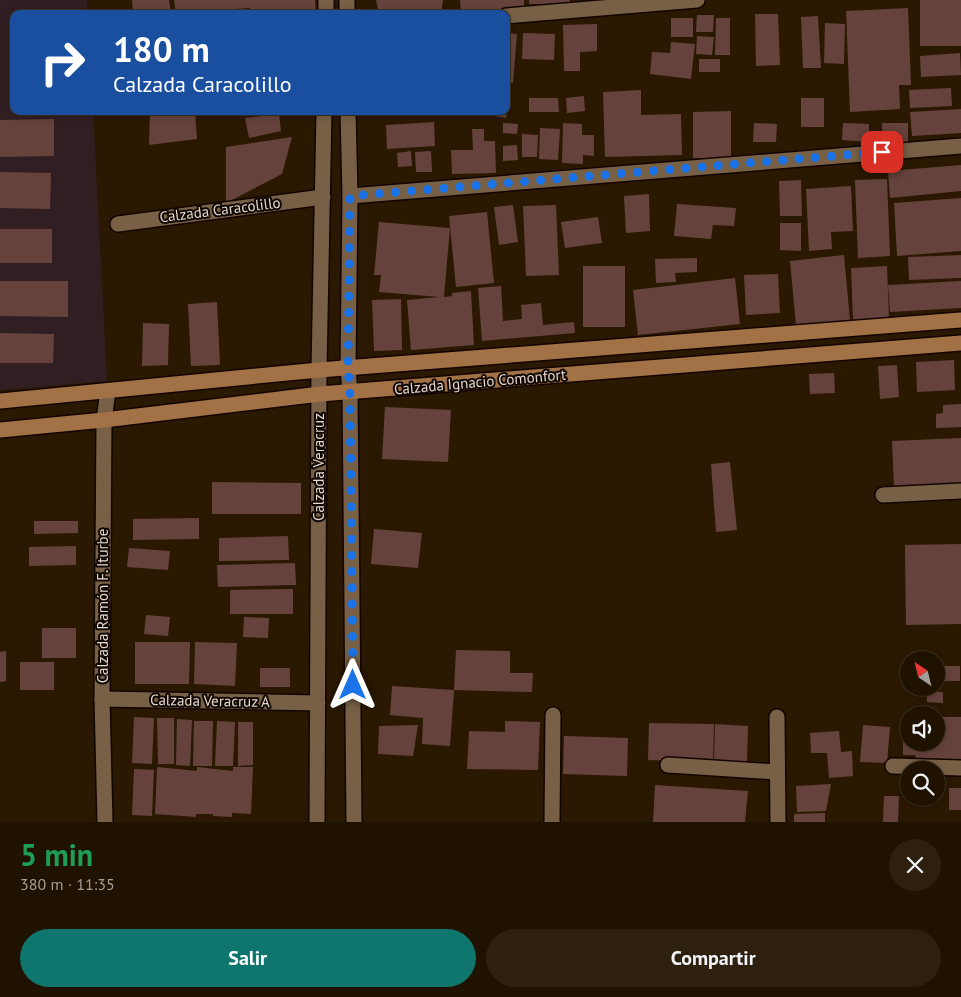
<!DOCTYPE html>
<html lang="es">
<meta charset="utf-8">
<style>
body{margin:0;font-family:"PT Sans",sans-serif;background:#2d200f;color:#f1f3f6;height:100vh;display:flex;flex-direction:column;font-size:19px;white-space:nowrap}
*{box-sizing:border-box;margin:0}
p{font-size:16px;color:#a29e99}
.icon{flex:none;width:28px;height:28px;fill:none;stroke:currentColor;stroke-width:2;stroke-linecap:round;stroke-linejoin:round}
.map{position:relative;height:822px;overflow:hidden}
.side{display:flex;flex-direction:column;background:#201200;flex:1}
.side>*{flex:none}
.guide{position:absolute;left:10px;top:10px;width:500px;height:105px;border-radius:10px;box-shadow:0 2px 8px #0003,0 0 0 1px #3d3222;background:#1a4fa0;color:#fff;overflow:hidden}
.needle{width:32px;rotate:325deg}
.buttons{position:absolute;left:900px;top:651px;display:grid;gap:10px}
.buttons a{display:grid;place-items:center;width:45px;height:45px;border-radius:50%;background:#201200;box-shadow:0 2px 8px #0003,0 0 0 1px #3d3222;font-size:25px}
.pin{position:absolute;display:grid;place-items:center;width:42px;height:42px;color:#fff;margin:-21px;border-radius:10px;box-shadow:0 2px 8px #0006}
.me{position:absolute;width:55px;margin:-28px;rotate:0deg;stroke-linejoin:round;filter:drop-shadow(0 0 4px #0008)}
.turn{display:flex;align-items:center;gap:18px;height:105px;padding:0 20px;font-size:22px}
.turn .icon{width:65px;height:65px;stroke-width:2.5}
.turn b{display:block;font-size:35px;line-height:42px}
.round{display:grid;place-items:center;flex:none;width:52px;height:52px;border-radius:26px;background:#2d200f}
.head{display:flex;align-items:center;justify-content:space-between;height:85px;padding:0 20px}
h1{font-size:30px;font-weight:700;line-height:38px;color:#1e9e55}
.primary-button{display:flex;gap:10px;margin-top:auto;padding:10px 20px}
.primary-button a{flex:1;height:58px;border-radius:30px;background:#0f766e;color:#fff;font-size:20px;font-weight:700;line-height:58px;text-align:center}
.primary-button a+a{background:#2d200f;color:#f1f3f6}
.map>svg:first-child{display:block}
</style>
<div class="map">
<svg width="961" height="822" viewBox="0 0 961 822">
<rect width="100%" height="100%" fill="#2b1800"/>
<!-- education -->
<path fill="#311e22" d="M0 0H87V14H14V111H93L107 381 0 390Z"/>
<!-- building -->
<g fill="#65433c">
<path d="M132 0H169L171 14H133Z"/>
<path d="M174 0H315L316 14H250V8L235 9 236 14H176Z"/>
<path d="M376 0H443L441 14H379Z"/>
<path d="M460 0H524V8L461 13Z"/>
<rect x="529" y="0" width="41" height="4"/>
<rect x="920" y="0" width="41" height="46"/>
<path d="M908 8 911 85H899L900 109 850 112 846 11Z"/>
<path d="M755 14H778L780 65 756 66Z"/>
<path d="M697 15H714L713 32H696Z"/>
<path d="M818 16 821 68H803L801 17Z"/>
<rect x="671" y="18" width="22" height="19"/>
<path d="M716 18H730V55H715Z"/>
<path d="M825 23 845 24 844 64 824 63Z"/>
<path d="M597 24V51L580 52V71H564L563 25Z"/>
<path d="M506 33 517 34 513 83H506Z"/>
<path d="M523 33 555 34 554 60 522 59Z"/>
<path d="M697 36 714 37 712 55 696 54Z"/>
<path d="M671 42 695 44 691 79 650 74 652 52 670 53Z"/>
<path d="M960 53 961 75 921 77 920 56Z"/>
<rect x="699" y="59" width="21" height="13"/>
<path d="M951 88 952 106 910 108 909 90Z"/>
<path d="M641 90V115L681 114 682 155 605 157 603 92Z"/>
<path d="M584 96 585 111 567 113 566 98Z"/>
<path d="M529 98H558L559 112H529Z"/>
<rect x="801" y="98" width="23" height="29"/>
<path d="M961 109V133L912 136 910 112Z"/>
<path d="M150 111H195L197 139 149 145Z"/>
<path d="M496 111H507L506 118 495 116Z"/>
<path d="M731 111V158H693V112Z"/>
<path d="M279 114 281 131 249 138 245 118Z"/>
<path d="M54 119V156L0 157V120Z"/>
<path d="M434 122 435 146 387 149 386 125Z"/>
<path d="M503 123 518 124 517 134 503 133Z"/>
<path d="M563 123 582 124V135H594V156L583 155V164L562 163Z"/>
<path d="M754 123 777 124 776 142H753Z"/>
<path d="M843 123 869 124V142L842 140Z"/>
<path d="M882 123H908V142L882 143Z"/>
<path d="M540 128 560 129 558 160 539 159Z"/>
<path d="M472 129H484V141H495L496 173 452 174 451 150H473Z"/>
<path d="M522 134 538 135 537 157H522Z"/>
<path d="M292 137 282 174 226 203V147Z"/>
<path d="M517 145 518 160 503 161V146Z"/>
<path d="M411 151 412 166 398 167 397 153Z"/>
<path d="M431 151 432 172H416L415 152Z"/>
<path d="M961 165V191L890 198 888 171Z"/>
<path d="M0 172 51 173 50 209 0 208Z"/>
<path d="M887 179 890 256 858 258 855 180Z"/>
<path d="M801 180 802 216H780L779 181Z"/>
<path d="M851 186 853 231 831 232 832 249 809 251 806 189Z"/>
<path d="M649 194 650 231 626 233 624 196Z"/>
<path d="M961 198V251L897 256 894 203Z"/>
<path d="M677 204 736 208 734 226 713 225 711 239 674 236Z"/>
<path d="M513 205 518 242 499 245 494 207Z"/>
<path d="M556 205 559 275 526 276 523 206Z"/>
<path d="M487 212 494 283 456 287 449 216Z"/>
<path d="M598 217 602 243 565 248 561 222Z"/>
<path d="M379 222 450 228 444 297 452 296V293L471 291 474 345 411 350 407 300 440 297 379 292 381 275H374Z"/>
<path d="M780 223H801V251L780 250Z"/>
<rect x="0" y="229" width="52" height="34"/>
<path d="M844 255 850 320 796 326 790 261Z"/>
<path d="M961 255V278L909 280 908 257Z"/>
<path d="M697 258V272L675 273 676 282 656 283 655 259Z"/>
<rect x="583" y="266" width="42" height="61"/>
<path d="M887 266 889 318 853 320 851 268Z"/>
<path d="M778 274 780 313 746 315 744 275Z"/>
<path d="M735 278 740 324 638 335 633 290Z"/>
<path d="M0 281H68V317L0 316Z"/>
<path d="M961 281V308L890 312 888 285Z"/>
<path d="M501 286 503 321 522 319 521 305 541 303 543 325 574 322 575 333 482 341 478 288Z"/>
<path d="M401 299 402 350 374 351 372 300Z"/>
<path d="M217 302 220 365 191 366 188 304Z"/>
<path d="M143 323 169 324 168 365 142 366Z"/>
<path d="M0 333 54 334 53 363H0Z"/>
<path d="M954 360 955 390 917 392 916 362Z"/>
<path d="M897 365 899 397 880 399 878 366Z"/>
<path d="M834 373 835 393 810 394 809 374Z"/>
<path d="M961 404V427L936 428V414L943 413V405Z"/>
<path d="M385 407 451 410 448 462 382 459Z"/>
<path d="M961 438V484L894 487 892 441Z"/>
<path d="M730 462 737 530 716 532 711 464Z"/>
<path d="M212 482 301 483V514H212Z"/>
<path d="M199 518V539L133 540V519Z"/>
<path d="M34 521H78V533L34 534Z"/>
<path d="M374 529 422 533 418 568 371 564Z"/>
<path d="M288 536 289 560 219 561V538Z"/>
<path d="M961 544V624L906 625 905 545Z"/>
<path d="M76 546V565L29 566V547Z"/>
<path d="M129 548 170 551 168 570 127 567Z"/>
<path d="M295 563 296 585 218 587 217 565Z"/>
<path d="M293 589V614H230V590Z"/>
<path d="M146 615 170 617 168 636 144 634Z"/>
<path d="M244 617 269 618 268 638 243 637Z"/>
<rect x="42" y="628" width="34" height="30"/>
<path d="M135 642H190L189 684H135Z"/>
<path d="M195 642 237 643 235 686 194 684Z"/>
<path d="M456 650 510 651V673H533L532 692 454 690 450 746 422 744 423 718 390 715 392 686 454 690Z"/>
<path d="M6 651V681L0 682V652Z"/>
<rect x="20" y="662" width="34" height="28"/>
<rect x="936" y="666" width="24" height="15"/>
<rect x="260" y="668" width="30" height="19"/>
<path d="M927 691 943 692V703L927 702Z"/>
<path d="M134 717 154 718 152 764 132 763Z"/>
<path d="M936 717H961V762H917L915 755H903V736H909V742H936Z"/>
<path d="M157 718H174V764H158Z"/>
<path d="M177 719 192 720 190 766 176 765Z"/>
<path d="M194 721H213L212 766H193Z"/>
<path d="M217 721 235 722 233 766H215Z"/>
<path d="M505 721 540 722 538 770 467 769 469 731 505 732Z"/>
<path d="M238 722H253V765L238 766Z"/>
<path d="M649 723 714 724 713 762 648 760Z"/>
<path d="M715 724 748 726 747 763 714 762Z"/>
<path d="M418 725 413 756 378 754 379 726Z"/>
<path d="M863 725 890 727 887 763 860 762Z"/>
<path d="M839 731 841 752 852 751 853 776 829 778 827 753H811L810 733Z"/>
<path d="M564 736 628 738 627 776 563 774Z"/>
<path d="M157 767 197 771V767L233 771V767H253L251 814 232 813V817L213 816V814H196V817L155 814Z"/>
<path d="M134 769 154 770 152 816 132 815Z"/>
<path d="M831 784 826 811 797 812 796 786Z"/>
<path d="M655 785 748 791 745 822H653Z"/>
<rect x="949" y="788" width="12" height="22"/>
<path d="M884 796H899L898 822H883Z"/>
<path d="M825 813V822H794V814Z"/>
</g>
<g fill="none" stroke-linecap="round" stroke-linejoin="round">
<!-- minor casing -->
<g stroke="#130400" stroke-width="18">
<g id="minor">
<path d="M347 0V14"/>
<path d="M326 14V0"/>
<path d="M506 16 697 0"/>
<path d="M348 111 350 196 348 368 350 392 354 822"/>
<path d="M350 196 961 146"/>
<path d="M118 224 323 197"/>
<path d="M883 495 961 491"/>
<path d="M102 699 318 703"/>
<path d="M777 717 778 822"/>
<path d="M668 765 777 772"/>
<path d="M893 766 961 768"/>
<path d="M105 822 102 699 104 420 108 391"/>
<path d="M317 822 319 370 324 111"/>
<path d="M552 822 553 715"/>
</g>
</g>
<!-- major casing -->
<g stroke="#130400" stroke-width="18">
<g id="major">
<path d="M0 401 319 370 961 320"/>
<path d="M0 430 104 420 320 394 961 343"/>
</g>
</g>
<!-- minor -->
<use href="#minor" stroke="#776046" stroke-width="15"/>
<!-- major -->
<use href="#major" stroke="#a27145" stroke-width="15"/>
</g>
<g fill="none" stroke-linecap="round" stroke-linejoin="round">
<!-- route -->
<path stroke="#1a73e8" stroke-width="9" stroke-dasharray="0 16.2" d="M353 685 350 392 348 368 350 196 882 152"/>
</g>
<g text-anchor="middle" stroke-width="4" stroke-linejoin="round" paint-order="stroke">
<!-- street labels -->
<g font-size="15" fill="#e5d7c9" stroke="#0e0601">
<text transform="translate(220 210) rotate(-7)" y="5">Calzada Caracolillo</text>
<text transform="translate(480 382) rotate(-5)" y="5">Calzada Ignacio Comonfort</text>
<text transform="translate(319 467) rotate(-90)" y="5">Calzada Veracruz</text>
<text transform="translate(103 606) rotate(-90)" y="5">Calzada Ramón F. Iturbe</text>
<text transform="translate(210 701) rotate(1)" y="5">Calzada Veracruz A</text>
</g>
</g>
</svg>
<div class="buttons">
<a><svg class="needle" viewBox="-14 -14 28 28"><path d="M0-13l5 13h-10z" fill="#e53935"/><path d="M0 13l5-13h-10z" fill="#a29e99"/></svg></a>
<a><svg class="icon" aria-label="sound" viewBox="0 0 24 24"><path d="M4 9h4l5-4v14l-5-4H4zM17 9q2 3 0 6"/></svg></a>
<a><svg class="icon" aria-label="search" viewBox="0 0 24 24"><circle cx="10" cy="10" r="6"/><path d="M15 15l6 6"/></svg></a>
</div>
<div class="pin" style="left:882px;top:152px;background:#d93025"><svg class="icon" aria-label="arrive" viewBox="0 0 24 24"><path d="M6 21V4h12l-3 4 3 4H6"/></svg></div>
<svg class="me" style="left:353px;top:685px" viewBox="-20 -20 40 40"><path d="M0-17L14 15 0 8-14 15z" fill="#1a73e8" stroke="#fff" stroke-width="4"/></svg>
<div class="guide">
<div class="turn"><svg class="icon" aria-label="right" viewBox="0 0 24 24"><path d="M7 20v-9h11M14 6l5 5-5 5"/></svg><div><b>180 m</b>Calzada Caracolillo</div></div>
</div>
</div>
<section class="side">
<div class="head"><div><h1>5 min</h1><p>380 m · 11:35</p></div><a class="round"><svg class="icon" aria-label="close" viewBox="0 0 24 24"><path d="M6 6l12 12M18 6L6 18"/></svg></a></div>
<div class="primary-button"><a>Salir</a><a>Compartir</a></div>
</section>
